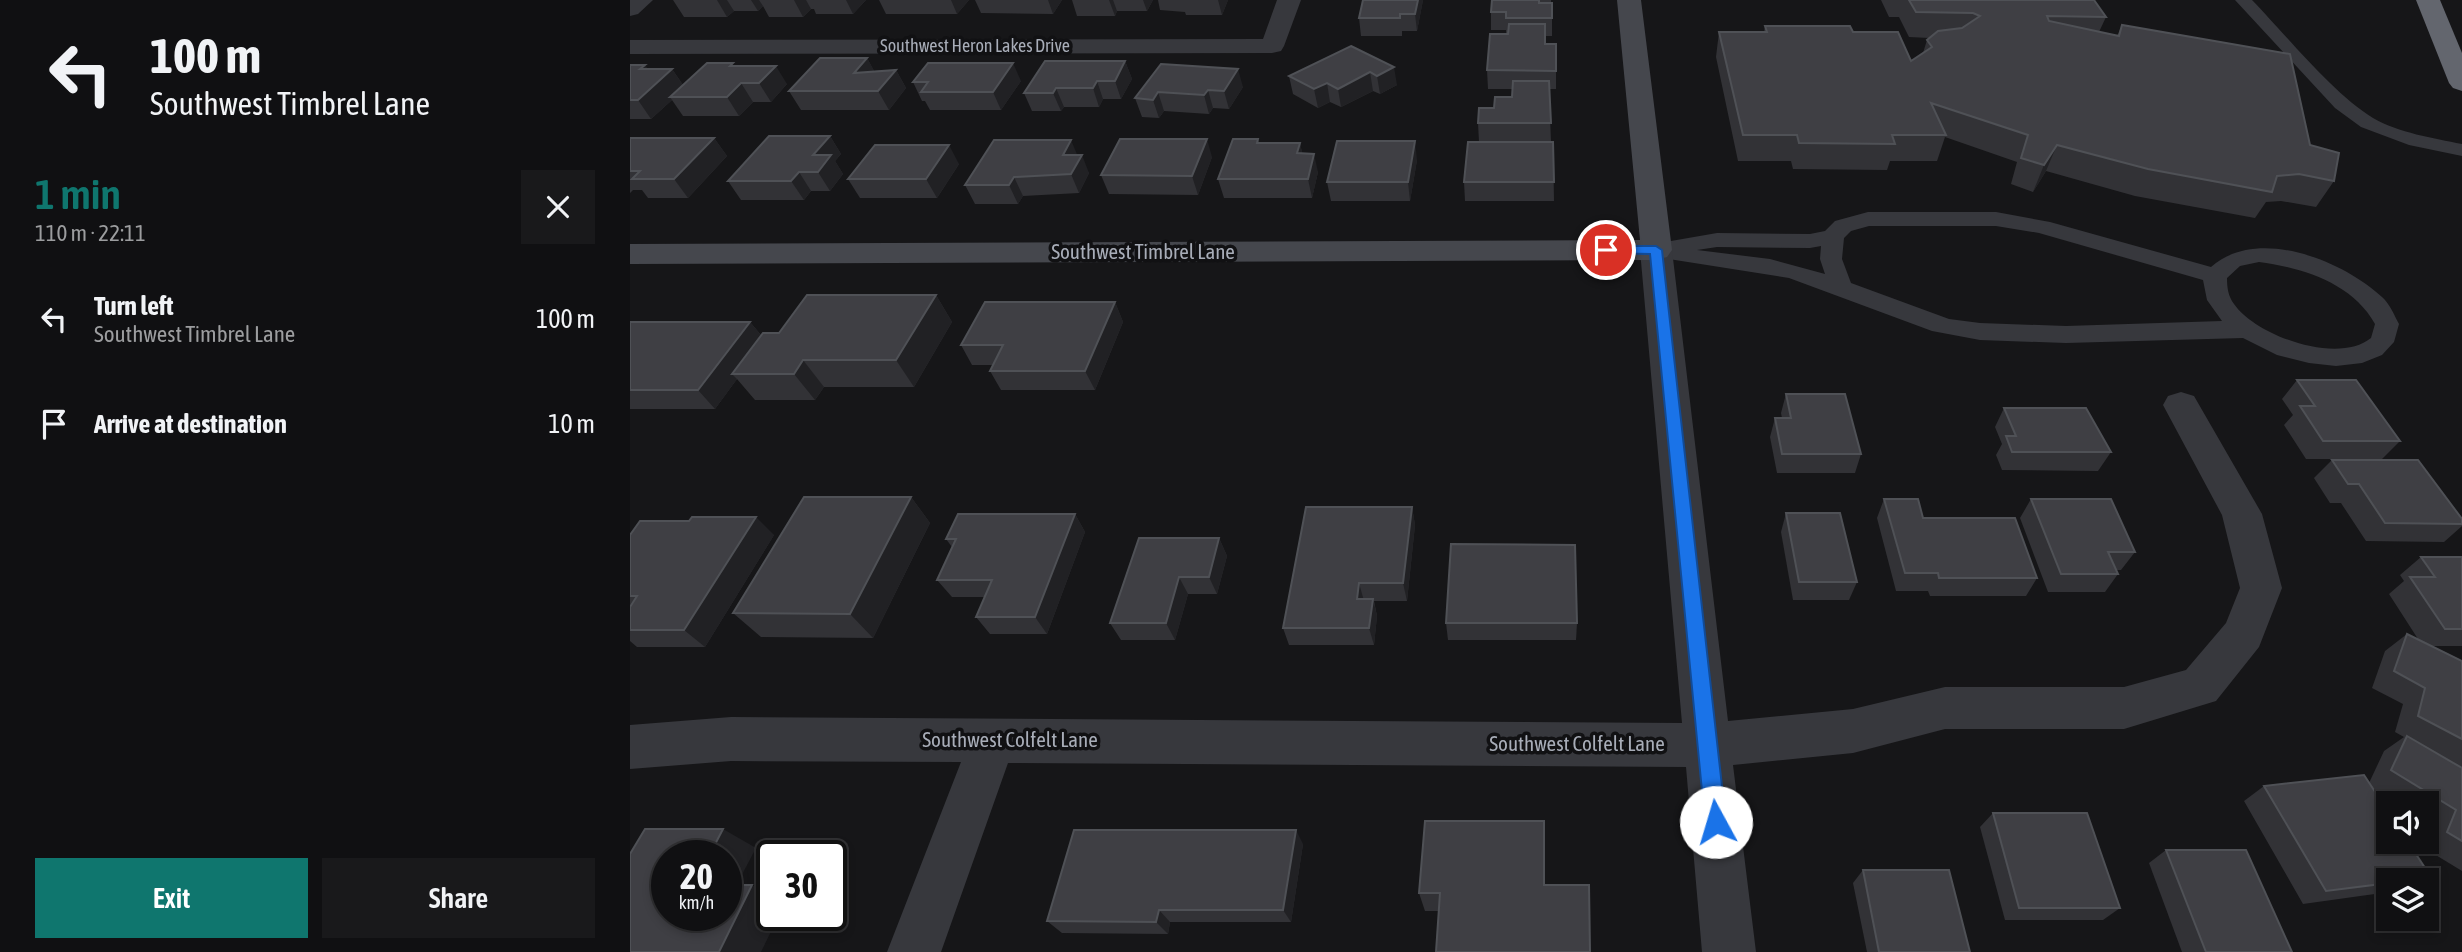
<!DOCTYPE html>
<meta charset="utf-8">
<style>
body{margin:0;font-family:"Asap Condensed",sans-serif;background:#19191b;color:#f1f3f6;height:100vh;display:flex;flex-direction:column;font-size:26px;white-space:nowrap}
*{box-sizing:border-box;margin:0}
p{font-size:23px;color:#9c9d9f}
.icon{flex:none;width:38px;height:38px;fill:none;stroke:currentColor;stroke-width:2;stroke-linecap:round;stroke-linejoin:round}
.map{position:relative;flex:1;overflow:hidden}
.details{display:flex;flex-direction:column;background:#101012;width:630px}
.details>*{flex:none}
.banner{background:#101012;color:#f1f3f6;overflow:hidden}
.buttons{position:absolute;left:1746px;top:791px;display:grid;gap:14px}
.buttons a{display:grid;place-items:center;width:63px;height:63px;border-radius:0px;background:#101012;box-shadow:0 4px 10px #0003,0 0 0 2px #303032;font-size:35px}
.speed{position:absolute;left:21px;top:840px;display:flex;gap:14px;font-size:35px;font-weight:700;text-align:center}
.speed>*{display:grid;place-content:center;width:91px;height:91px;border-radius:50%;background:#101012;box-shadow:0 4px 10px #0003,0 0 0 2px #303032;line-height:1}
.speed small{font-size:18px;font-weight:400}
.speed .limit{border:4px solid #111;border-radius:10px;background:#fff;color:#111}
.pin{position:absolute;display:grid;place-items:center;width:60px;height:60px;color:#fff;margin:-30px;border:4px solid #fff;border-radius:50%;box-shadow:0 2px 7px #0007}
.me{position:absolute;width:77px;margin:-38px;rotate:354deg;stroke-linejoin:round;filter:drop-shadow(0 0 5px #0008)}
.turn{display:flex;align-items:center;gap:24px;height:147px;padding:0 35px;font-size:32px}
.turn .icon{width:91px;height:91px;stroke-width:2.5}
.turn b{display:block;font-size:49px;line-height:60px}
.round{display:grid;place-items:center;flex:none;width:74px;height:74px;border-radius:0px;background:#19191b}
.headline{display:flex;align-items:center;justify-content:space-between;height:119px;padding:0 35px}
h1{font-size:42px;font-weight:600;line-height:52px;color:#0f766e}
.cta{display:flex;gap:14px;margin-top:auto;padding:14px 35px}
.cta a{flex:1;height:80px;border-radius:0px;background:#0f766e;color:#fff;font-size:28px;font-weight:600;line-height:80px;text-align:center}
.cta a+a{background:#19191b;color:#f1f3f6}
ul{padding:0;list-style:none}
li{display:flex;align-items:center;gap:21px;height:105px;padding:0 35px}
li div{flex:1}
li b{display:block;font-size:26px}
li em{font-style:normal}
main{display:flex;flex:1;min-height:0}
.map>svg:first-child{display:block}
</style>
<main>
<section class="details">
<div class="banner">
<div class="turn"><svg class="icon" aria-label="left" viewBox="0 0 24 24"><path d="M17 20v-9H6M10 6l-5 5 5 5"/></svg><div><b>100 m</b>Southwest Timbrel Lane</div></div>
</div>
<div class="headline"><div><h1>1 min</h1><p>110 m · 22:11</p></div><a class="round"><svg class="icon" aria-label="close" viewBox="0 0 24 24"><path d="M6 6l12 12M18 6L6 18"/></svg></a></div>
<ul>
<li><svg class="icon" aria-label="left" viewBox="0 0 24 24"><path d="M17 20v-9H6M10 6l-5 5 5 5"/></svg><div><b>Turn left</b><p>Southwest Timbrel Lane</p></div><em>100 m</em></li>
<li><svg class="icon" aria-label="arrive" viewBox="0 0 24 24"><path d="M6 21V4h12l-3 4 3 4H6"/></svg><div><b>Arrive at destination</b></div><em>10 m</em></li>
</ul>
<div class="cta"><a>Exit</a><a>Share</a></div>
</section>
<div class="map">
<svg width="1832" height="952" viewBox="0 0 1832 952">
<rect width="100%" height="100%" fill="#161618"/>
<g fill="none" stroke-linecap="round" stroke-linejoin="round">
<!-- lane -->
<g fill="#37383d" fill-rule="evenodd">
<path d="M1605 0H1622C1656 35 1703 94 1743 118 1769 133 1803 138 1832 144V156L1779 145 1731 127 1705 108Z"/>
<path d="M1238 212H1366L1420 222 1581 267C1627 226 1712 260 1752 297 1760 304 1764 315 1769 324L1764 342 1752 355 1732 363 1706 366 1679 363 1647 355 1613 338 1436 343 1350 340 1302 331 1159 278 1026 257 1018 255 1015 250 1018 245H1038L1041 241 1087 233 1180 234 1195 231 1205 221ZM1239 226H1366L1409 233 1573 280 1577 300 1592 321 1436 326 1350 323 1319 319 1221 283 1212 259 1214 238 1221 231ZM1191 246 1190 259 1195 274 1140 259 1067 250 1087 247 1180 248ZM1629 262C1673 268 1722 283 1745 324L1741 338C1708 365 1626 336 1604 304 1598 296 1597 287 1597 278L1610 266Z"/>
</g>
<!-- street -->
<g fill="#37383d" fill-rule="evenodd">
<path d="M0 0H23L8 14 0 16Z"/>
<path d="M647 0H671L654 46 651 51 642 53 0 54V40L633 39Z"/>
<path d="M1026 240 1037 243 1042 250 1098 721 1223 709 1315 687H1494L1556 670 1596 623 1610 588 1592 515 1533 405 1538 396 1551 392 1564 396 1632 514 1652 588 1629 647 1586 701 1494 729H1315L1223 753 1103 765 1126 952H1072L1056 767 378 763 311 952H257L331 762 101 761 0 769V725L101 717 1052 723 1010 250 1015 243Z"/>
</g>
<!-- secondary -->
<path fill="#45474d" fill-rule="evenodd" d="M987 0H1011L1042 250 1037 257 1026 260 0 264V244L1010 240Z"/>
<!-- highway -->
<path fill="#63666e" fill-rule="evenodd" d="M1786 0H1810L1832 53V91L1823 88 1819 83Z"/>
</g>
<!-- wall -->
<g fill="#323236">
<path d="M43 0H236L223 14H186L184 9H181L173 17H139L133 6 128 11H104L97 17H54Z"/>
<path d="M249 0H339L327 14H256Z"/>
<path d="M345 0H432L423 14 351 13Z"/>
<path d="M442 0H523L517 11H487L485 16H447Z"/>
<path d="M528 0H598L592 15H556L555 12 530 10Z"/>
<path d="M793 0 787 31H772V36H731L729 18Z"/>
<path d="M862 0H921V3H922V36H915V44H926V89H919L921 142H923L924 201H835L834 182 849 142 848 123 864 108 882 97V89H858L857 70 876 34V30H861V12Z"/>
<path d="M1251 0H1464L1476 17 1469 32 1487 36 1492 25 1680 145 1704 181 1686 207 1651 201 1636 202 1625 218 1505 196 1416 171 1403 192 1381 184 1387 162 1315 137 1307 161H1260L1257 170 1163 169 1161 161H1108L1086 57 1089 32H1134L1135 26 1223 32 1281 61 1293 53 1297 40 1299 38 1279 37 1269 17H1259Z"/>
<path d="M721 46 767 85 750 94 743 91 711 107 700 102 688 108 663 94 659 76Z"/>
<path d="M237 58 244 71 266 70 276 88 259 110H171L159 91Z"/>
<path d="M495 61 502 79 491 99H473L469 107H434L431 111H402L394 93Z"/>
<path d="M531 64 613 87 599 109 583 108 579 114 534 111 529 118 512 117 505 98Z"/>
<path d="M0 65 18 69H42L53 85 106 66 157 84 141 102H123L109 116H53L42 100 21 119H0Z"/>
<path d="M391 81 371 110H300L295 101H292L283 82Z"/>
<path d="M200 136 211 154 205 161 213 174 200 191H181L174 200H111L98 181Z"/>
<path d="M0 138H84L97 156 58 198H18L12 190H3L0 193Z"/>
<path d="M628 139 629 143H670L672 153 688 172 682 198H594L588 179Z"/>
<path d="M447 155 459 173 449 193 393 196 388 204H345L335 185Z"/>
<path d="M582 157 568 195 479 194 471 175Z"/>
<path d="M787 160 780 201H701L697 182Z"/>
<path d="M329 164 307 198H230L218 179Z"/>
<path d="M306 295 322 322 284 387H194L185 400H125L107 379 85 409H0V322H120L131 335 149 333Z"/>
<path d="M485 302 493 322 465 390H371L360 371 363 365H342L331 345Z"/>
<path d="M1667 380 1770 441 1752 459H1676L1654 425 1663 415 1652 399Z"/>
<path d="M1156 394 1231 454 1225 473H1147L1140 437 1145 418H1152L1151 413Z"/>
<path d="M1374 408 1481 452 1468 471 1372 470 1366 455 1372 444 1365 427Z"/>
<path d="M1702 460 1832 519V526L1814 542 1736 541 1711 503H1700L1684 478Z"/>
<path d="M281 497 300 523 243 638 131 637 103 613Z"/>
<path d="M1254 499 1293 518 1407 578 1396 596H1300L1298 591H1266L1247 518Z"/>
<path d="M1401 499 1505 552 1491 570H1486L1488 574 1475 592H1418L1390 518Z"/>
<path d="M782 507 785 525 777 601H744L747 616 744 645H659L653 628Z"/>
<path d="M1156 513 1227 582 1219 600H1163L1151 532Z"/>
<path d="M445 514 455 532 417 634H360L346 617 355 597H322L307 580 322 547 316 539Z"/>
<path d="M59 521 144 535 75 647H7L0 641V535Z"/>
<path d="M589 538 597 556 587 594H558L545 640H491L480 623Z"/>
<path d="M1791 557H1832V646H1801L1832 661V871L1791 846 1793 842H1797V832L1800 824 1797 822V803H1767L1742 788 1801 877 1796 880H1759V892L1673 904 1614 801 1634 786 1739 783 1754 751 1774 737 1765 732 1773 704 1742 688 1755 651 1777 634 1788 639 1759 594 1774 581 1770 575Z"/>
<path d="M816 623H947L946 640H818Z"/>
<path d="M1363 813 1490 908 1473 920H1375L1350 827Z"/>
<path d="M914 821 809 911H795L789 893Z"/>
<path d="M673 844 661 922H540L538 934 432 933 417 921Z"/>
<path d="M1536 850 1662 952H1552L1519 863Z"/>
<path d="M1233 870 1340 952H1237L1223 883Z"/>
</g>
<!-- shaded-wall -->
<g fill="#212124">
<path d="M87 0H97L104 11 97 17Z"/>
<path d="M121 0H129L133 6 128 11Z"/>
<path d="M164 0H176L181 9 173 17Z"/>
<path d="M216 0H236L223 14Z"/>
<path d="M321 0H339L327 14Z"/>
<path d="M418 0H432L423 14Z"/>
<path d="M479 0H483L487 11 485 16Z"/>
<path d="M513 0H523L517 11Z"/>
<path d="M588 0H598L592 15Z"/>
<path d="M788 0H793L787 31 785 14Z"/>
<path d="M237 58 247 76 224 73Z"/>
<path d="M495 61 502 79 491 99 485 81Z"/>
<path d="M383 63 391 81 371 110 363 92Z"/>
<path d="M15 65 28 82 42 69 55 88 40 97 42 100 21 119 8 100 10 69Z"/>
<path d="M146 66 157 84 141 102 129 83Z"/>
<path d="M764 67 767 85 750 94 747 76Z"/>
<path d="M608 69 613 87 599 109 594 91Z"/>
<path d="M266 70 276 88 259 110 248 91Z"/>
<path d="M740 72 743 91 711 107 708 89Z"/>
<path d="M467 81 473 99 469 107 463 88Z"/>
<path d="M111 83 123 102 109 116 97 97Z"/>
<path d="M697 83 700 102 688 108 684 89Z"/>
<path d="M426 88 434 107 431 111 423 93Z"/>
<path d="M578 90 583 108 579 114 574 95Z"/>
<path d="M528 92 534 111 529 118 523 100Z"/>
<path d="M200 136 211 154 205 161 213 174 200 191 188 172 183 155Z"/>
<path d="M84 138 97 156 58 198 44 179Z"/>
<path d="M577 139 582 157 568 195 562 176Z"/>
<path d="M441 140 449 159 433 155Z"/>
<path d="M785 141 787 160 780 201 778 182Z"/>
<path d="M670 143 674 162 667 153Z"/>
<path d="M319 145 329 164 307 198 296 179Z"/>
<path d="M1427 145 1416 171 1403 192 1414 165Z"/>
<path d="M684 154 688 172 682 198 678 179Z"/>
<path d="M452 155 459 173 449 193 441 174Z"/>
<path d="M169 172 181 191 174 200 161 181Z"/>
<path d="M384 177 393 196 388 204 379 185Z"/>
<path d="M306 295 322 322 284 387 266 360Z"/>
<path d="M485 302 493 322 465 390 455 371Z"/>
<path d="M120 322 136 341 102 374 107 379 85 409 68 390Z"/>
<path d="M173 360 194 387 185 400 164 374Z"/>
<path d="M281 497 300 523 243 638 220 614Z"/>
<path d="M782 507 785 525 777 601 773 583Z"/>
<path d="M445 514 455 532 417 634 405 617Z"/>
<path d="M126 517 144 535 75 647 54 630Z"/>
<path d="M589 538 597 556 587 594 579 577Z"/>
<path d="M549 577 558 594 545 640 536 623Z"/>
<path d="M729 583 734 601 727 599Z"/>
<path d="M743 599 747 616 744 645 739 628Z"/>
<path d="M93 829 126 848 97 903 96 902V856H79Z"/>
<path d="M666 830 673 844 661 922 653 910Z"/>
<path d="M122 885 142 896V915H149L131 952H89Z"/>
<path d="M529 910 540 922 538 934 526 922Z"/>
</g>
<!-- building -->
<g fill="#3f3f44" stroke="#4f5156" stroke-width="2">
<path d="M733 0H788L785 14H770V18H729Z"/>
<path d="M862 0H909V3H922V18H876V12H861Z"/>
<path d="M1279 0H1464L1476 17 1417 16 1419 21 1489 36 1492 25 1660 54 1680 145 1709 153 1704 181 1669 174 1647 176 1642 192 1518 169 1427 145 1414 165 1391 158 1398 135 1301 103 1316 135H1262L1265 144 1169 143 1167 135H1113L1089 32H1137L1135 26H1220L1223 32H1268L1281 61 1302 47 1297 40 1308 31 1332 28 1350 16 1343 13 1286 12Z"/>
<path d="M879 24H915V44H926V71L857 70 860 34H878Z"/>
<path d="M721 46 764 67 747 76 740 72 708 89 697 83 684 89 659 76Z"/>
<path d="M190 58H237L224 73 266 70 248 91H159Z"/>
<path d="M415 61H495L485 81H467L463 88H426L423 93H394Z"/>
<path d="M77 63H103L100 66H146L129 83H111L97 97H40Z"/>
<path d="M298 63H383L363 92H291L298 82H283Z"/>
<path d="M531 64 608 69 594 91 578 90 574 95 528 92 523 100 505 98Z"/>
<path d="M0 65H15L10 69H42L8 100H0Z"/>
<path d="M883 81H919L921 123H848L849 108H864L865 97H882Z"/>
<path d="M139 136H200L183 155H201L188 172H169L161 181H98Z"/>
<path d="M0 138H84L44 179H2L10 171H0Z"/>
<path d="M490 139H577L562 176 471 175Z"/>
<path d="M603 139H628L627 143H670L667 153 684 154 678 179H588Z"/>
<path d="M364 140H441L433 155H452L441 174 384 177 379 185H335Z"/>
<path d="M707 141H785L778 182H697Z"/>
<path d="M838 142H923L924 182H834Z"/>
<path d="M245 145H319L296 179H218Z"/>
<path d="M177 295H306L266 360H173L164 374H102L133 333H149Z"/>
<path d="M355 302H485L455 371H360L373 345H331Z"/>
<path d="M0 322H120L68 390H0Z"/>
<path d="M1667 380H1726L1770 441H1693L1670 406H1685Z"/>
<path d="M1156 394H1215L1231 454H1152L1145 418H1161Z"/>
<path d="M1374 408H1456L1481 452H1382L1376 436H1386Z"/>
<path d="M1702 460H1788L1832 519V524L1755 523 1729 484H1718Z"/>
<path d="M174 497H281L220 614 103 613Z"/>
<path d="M1254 499H1288L1293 518H1385L1407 578H1309L1308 573H1275Z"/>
<path d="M1401 499H1481L1505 552H1478L1488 574H1431Z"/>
<path d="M676 507H782L773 583H729L727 599H743L739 628H653Z"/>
<path d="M1156 513H1210L1227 582H1169Z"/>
<path d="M328 514H445L405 617H346L362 580H307L326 539H316Z"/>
<path d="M62 517H126L54 630H0V607L7 596H0V535L10 521H59Z"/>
<path d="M509 538H589L579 577H549L536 623H480Z"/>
<path d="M821 544 945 545 947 623H816Z"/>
<path d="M1791 557H1832V629H1815L1780 577H1805Z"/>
<path d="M1777 634 1832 661V739L1788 716 1795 688 1764 671Z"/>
<path d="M1777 736 1832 768V841L1817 832 1826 810 1761 770Z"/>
<path d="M1734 775 1759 813V842H1778L1801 877 1780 880H1759V883L1696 891 1634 786Z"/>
<path d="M1363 813H1457L1490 908H1389Z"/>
<path d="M795 821H914V885H959L960 952H806L810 893H789Z"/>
<path d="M15 829H93L79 856H37V915H96V885H122L89 952H0V854Z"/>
<path d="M444 830H666L653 910H529L526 922 417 921Z"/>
<path d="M1536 850H1616L1662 952H1576Z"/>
<path d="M1233 870H1319L1340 952H1249Z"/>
</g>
<!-- route -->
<path fill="#1a73e8" stroke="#114b97" stroke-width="2" d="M976 246H1026L1032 250 1096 822 1093 830 1086 832 1078 830 1075 822 1020 254 972 253 970 250Z"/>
<g text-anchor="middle" stroke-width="7" stroke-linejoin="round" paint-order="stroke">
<!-- far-street labels -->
<g font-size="18" fill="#a8adb8" stroke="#111113">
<text x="345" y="52">Southwest Heron Lakes Drive</text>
</g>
<!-- street labels -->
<g font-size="21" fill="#a8adb8" stroke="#111113">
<text x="513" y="259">Southwest Timbrel Lane</text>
<text x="380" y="747">Southwest Colfelt Lane</text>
<text x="947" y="751">Southwest Colfelt Lane</text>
</g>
</g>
</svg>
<div class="buttons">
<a><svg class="icon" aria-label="sound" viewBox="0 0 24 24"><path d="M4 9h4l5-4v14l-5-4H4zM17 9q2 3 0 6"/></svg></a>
<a><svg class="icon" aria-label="layers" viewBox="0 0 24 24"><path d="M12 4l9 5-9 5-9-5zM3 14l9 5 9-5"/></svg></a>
</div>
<div class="speed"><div>20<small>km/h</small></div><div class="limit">30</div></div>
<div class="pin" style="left:976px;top:250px;background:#d93025"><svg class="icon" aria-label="arrive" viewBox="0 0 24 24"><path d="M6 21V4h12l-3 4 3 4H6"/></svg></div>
<svg class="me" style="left:1086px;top:822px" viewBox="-20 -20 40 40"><circle r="19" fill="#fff"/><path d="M0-13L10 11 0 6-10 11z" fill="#1a73e8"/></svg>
</div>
</main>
